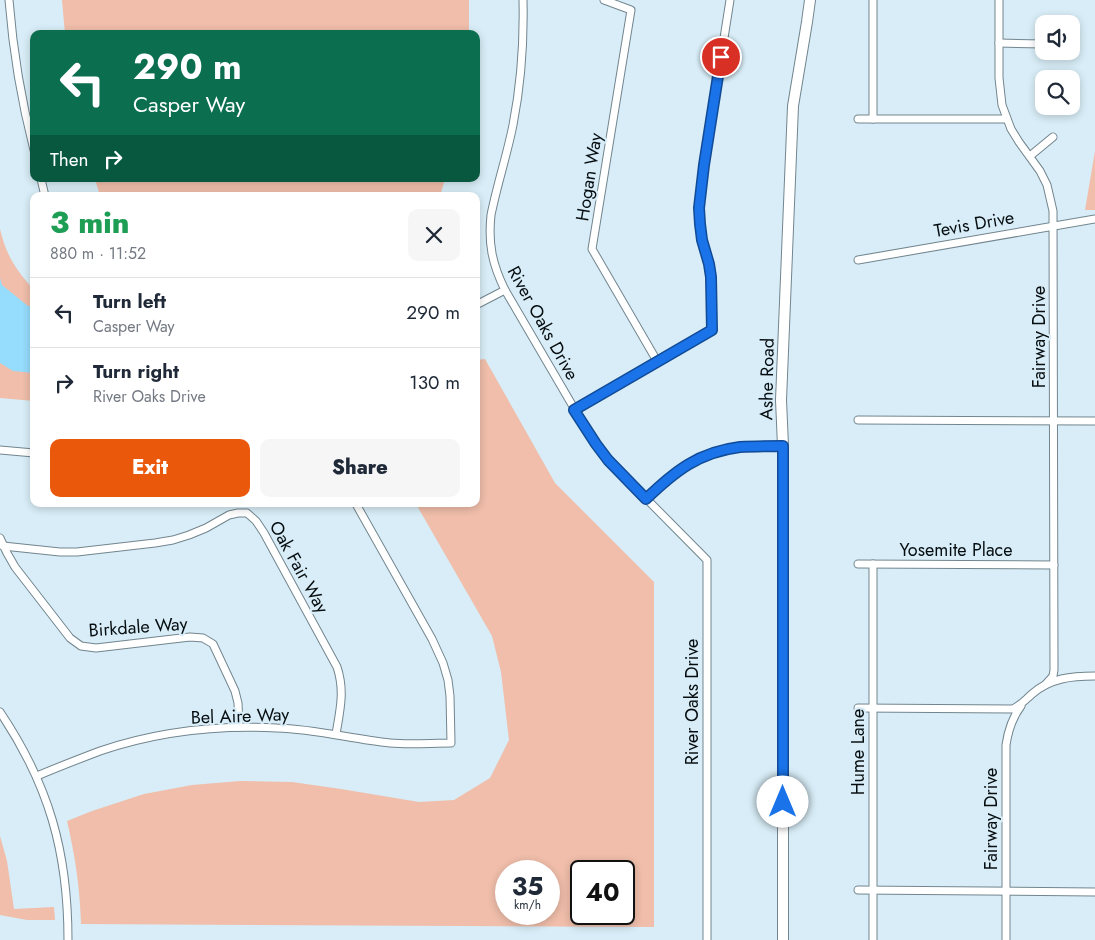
<!DOCTYPE html>
<meta charset="utf-8">
<style>
body{margin:0;font-family:Jost,sans-serif;background:#f6f6f7;color:#1f2937;height:100vh;display:flex;flex-direction:column;font-size:19px;white-space:nowrap}
*{box-sizing:border-box;margin:0}
p{font-size:16px;color:#747a83}
.icon{flex:none;width:28px;height:28px;fill:none;stroke:currentColor;stroke-width:2;stroke-linecap:round;stroke-linejoin:round}
.map{position:relative;flex:1;overflow:hidden}
.drawer{position:absolute;left:30px;top:192px;width:450px;height:315px;display:flex;flex-direction:column;background:#fff;border-radius:10px;box-shadow:0 2px 8px #0003}
.drawer>*{flex:none}
.banner{position:absolute;left:30px;top:30px;width:450px;height:152px;border-radius:10px;box-shadow:0 2px 8px #0003;background:#0b6e4f;color:#fff;overflow:hidden}
.fabs{position:absolute;left:1035px;top:15px;display:grid;gap:10px}
.fabs a{display:grid;place-items:center;width:45px;height:45px;border-radius:10px;background:#fff;box-shadow:0 2px 8px #0003;font-size:25px}
.speed{position:absolute;left:495px;top:860px;display:flex;gap:10px;font-size:25px;font-weight:700;text-align:center}
.speed>*{display:grid;place-content:center;width:65px;height:65px;border-radius:50%;background:#fff;box-shadow:0 2px 8px #0003;line-height:1}
.speed small{font-size:12px;font-weight:400}
.speed .limit{border:2px solid #111;border-radius:8px;background:#fff;color:#111}
.pin{position:absolute;display:grid;place-items:center;width:42px;height:42px;color:#fff;margin:-21px;border:2px solid #fff;border-radius:50%;box-shadow:0 1px 5px #0007}
.me{position:absolute;width:55px;margin:-28px;rotate:0deg;stroke-linejoin:round;filter:drop-shadow(0 0 4px #0008)}
.turn{display:flex;align-items:center;gap:18px;height:105px;padding:0 20px;font-size:22px}
.turn .icon{width:65px;height:65px;stroke-width:2.5}
.turn b{display:block;font-size:35px;line-height:42px}
.then{display:flex;align-items:center;height:48px;padding:0 20px;background:#0003;gap:10px;font-size:19px}
.round{display:grid;place-items:center;flex:none;width:52px;height:52px;border-radius:10px;background:#f6f6f7}
.overview{display:flex;align-items:center;justify-content:space-between;height:85px;padding:0 20px}
h1{font-size:30px;font-weight:800;line-height:38px;color:#1e9e55}
.button{display:flex;gap:10px;margin-top:auto;padding:10px 20px}
.button a{flex:1;height:58px;border-radius:10px;background:#ea580c;color:#fff;font-size:20px;font-weight:800;line-height:58px;text-align:center}
.button a+a{background:#f6f6f7;color:#1f2937}
ul{padding:0;list-style:none}
li{display:flex;align-items:center;gap:15px;height:70px;padding:0 20px;border-top:1px solid #e0e1e3}
li div{flex:1}
li b{display:block;font-size:19px}
li em{font-style:normal}
.map>svg:first-child{display:block}
</style>
<div class="map">
<svg width="1095" height="940" viewBox="0 0 1095 940">
<rect width="100%" height="100%" fill="#d8edf7"/>
<!-- green -->
<g fill="#f0beaa" fill-rule="evenodd">
<path d="M62 0H469V34H65Z"/>
<path d="M1095 151V210H1085Z"/>
<path d="M95 179H445L440 196H100Z"/>
<path d="M0 229C6 255 16 270 34 290V401L0 398Z"/>
<path d="M485 359 555 483 654 582V927L81 924C80 888 75 855 67 821L92 811 144 794 192 785 240 781 292 782 341 789 419 802 454 800 490 778 509 740 501 672 492 636 416 504H476V360ZM549 871V914H506V871ZM624 871V914H581V871Z"/>
<path d="M0 836 7 861 14 909 54 907 55 920H27L0 915Z"/>
</g>
<!-- water -->
<path fill="#96dcfc" d="M0 278 2 285 28 306 34 307V373L13 371 0 363Z"/>
<g fill="none" stroke-linecap="round" stroke-linejoin="round">
<!-- street casing -->
<g stroke="#72858e" stroke-width="9">
<g id="street">
<path d="M9 0C13 51 21 100 34 150"/>
<path d="M523 0C524 42 521 84 513 125 507 155 497 185 491 215 488 243 492 264 505 290L585 427 596 444 608 460 707 560V940"/>
<path d="M604 0 631 10 592 249 657 361"/>
<path d="M873 0V119"/>
<path d="M999 0V78L1002 105 1011 129 1019 142 1040 171 1047 185 1053 211 1054 670 1053 676 1045 685"/>
<path d="M999 43 1044 44"/>
<path d="M858 119H1006"/>
<path d="M1030 156 1053 137"/>
<path d="M41 179 45 196"/>
<path d="M858 260 1095 219"/>
<path d="M476 305 505 290"/>
<path d="M574 409 712 330 711 277 709 265 702 240 700 224 699 208 704 165 730 0"/>
<path d="M858 420 1095 421"/>
<path d="M0 450 34 453"/>
<path d="M647 499C675 471 699 452 740 447 754 445 769 446 783 446"/>
<path d="M0 538 7 553 15 567 70 638 81 646 96 648 190 637 203 638 213 644 235 691 238 703 239 727"/>
<path d="M3 546 60 552H77L155 543 173 540 189 535 206 528 229 515 238 513H247L256 521 264 533 337 667C345 691 340 710 336 734"/>
<path d="M858 564 1054 565"/>
<path d="M858 708 1013 709C1021 705 1025 700 1032 694 1050 678 1072 676 1095 676"/>
<path d="M0 712C49 785 68 852 68 940"/>
<path d="M37 776C58 767 79 759 100 751 156 732 218 725 277 728 315 729 352 739 390 743 410 745 431 743 451 743L450 696 448 680 443 663 432 639 356 504"/>
<path d="M858 890 1095 892"/>
<path d="M873 940V564"/>
<path d="M1006 940V745C1008 731 1012 718 1021 706"/>
</g>
</g>
<!-- secondary casing -->
<g stroke="#72858e" stroke-width="12">
<path id="secondary" d="M783 940V446L781 400 793 106 807 22 810 0"/>
</g>
<!-- street -->
<use href="#street" stroke="#fff" stroke-width="7"/>
<!-- secondary -->
<use href="#secondary" stroke="#fff" stroke-width="10"/>
</g>
<g fill="none" stroke-linecap="round" stroke-linejoin="round">
<!-- route casing -->
<g stroke="#114b97" stroke-width="12">
<path id="route" d="M721 57 704 165 699 208 700 224 702 240 709 264 711 277 712 330 574 410 596 444 608 460 646 499C675 471 699 452 740 447 754 446 769 446 783 446V802"/>
</g>
<!-- route -->
<use href="#route" stroke="#1a73e8" stroke-width="9"/>
</g>
<g text-anchor="middle" stroke-width="4.5" stroke-linejoin="round" paint-order="stroke">
<!-- street labels -->
<g font-size="18" fill="#060d10" stroke="#d8edf7">
<text transform="translate(589 177) rotate(-81)" y="6">Hogan Way</text>
<text transform="translate(974 224) rotate(-10)" y="6">Tevis Drive</text>
<text transform="translate(543 323) rotate(61)" y="6">River Oaks Drive</text>
<text transform="translate(1039 337) rotate(-90)" y="6">Fairway Drive</text>
<text transform="translate(767 379) rotate(-89)" y="6">Ashe Road</text>
<text x="956" y="556">Yosemite Place</text>
<text transform="translate(299 567) rotate(61)" y="6">Oak Fair Way</text>
<text transform="translate(138 627) rotate(-4)" y="6">Birkdale Way</text>
<text transform="translate(692 702) rotate(-90)" y="6">River Oaks Drive</text>
<text transform="translate(240 716) rotate(-2)" y="6">Bel Aire Way</text>
<text transform="translate(858 752) rotate(-90)" y="6">Hume Lane</text>
<text transform="translate(991 819) rotate(-90)" y="6">Fairway Drive</text>
</g>
</g>
</svg>
<div class="fabs">
<a><svg class="icon" aria-label="sound" viewBox="0 0 24 24"><path d="M4 9h4l5-4v14l-5-4H4zM17 9q2 3 0 6"/></svg></a>
<a><svg class="icon" aria-label="search" viewBox="0 0 24 24"><circle cx="10" cy="10" r="6"/><path d="M15 15l6 6"/></svg></a>
</div>
<div class="speed"><div>35<small>km/h</small></div><div class="limit">40</div></div>
<div class="pin" style="left:721px;top:57px;background:#d93025"><svg class="icon" aria-label="arrive" viewBox="0 0 24 24"><path d="M6 21V4h12l-3 4 3 4H6"/></svg></div>
<svg class="me" style="left:783px;top:802px" viewBox="-20 -20 40 40"><circle r="19" fill="#fff"/><path d="M0-13L10 11 0 6-10 11z" fill="#1a73e8"/></svg>
<div class="banner">
<div class="turn"><svg class="icon" aria-label="left" viewBox="0 0 24 24"><path d="M17 20v-9H6M10 6l-5 5 5 5"/></svg><div><b>290 m</b>Casper Way</div></div>
<div class="then">Then<svg class="icon" aria-label="right" viewBox="0 0 24 24"><path d="M7 20v-9h11M14 6l5 5-5 5"/></svg></div>
</div>
<section class="drawer">
<div class="overview"><div><h1>3 min</h1><p>880 m · 11:52</p></div><a class="round"><svg class="icon" aria-label="close" viewBox="0 0 24 24"><path d="M6 6l12 12M18 6L6 18"/></svg></a></div>
<ul>
<li><svg class="icon" aria-label="left" viewBox="0 0 24 24"><path d="M17 20v-9H6M10 6l-5 5 5 5"/></svg><div><b>Turn left</b><p>Casper Way</p></div><em>290 m</em></li>
<li><svg class="icon" aria-label="right" viewBox="0 0 24 24"><path d="M7 20v-9h11M14 6l5 5-5 5"/></svg><div><b>Turn right</b><p>River Oaks Drive</p></div><em>130 m</em></li>
</ul>
<div class="button"><a>Exit</a><a>Share</a></div>
</section>
</div>
